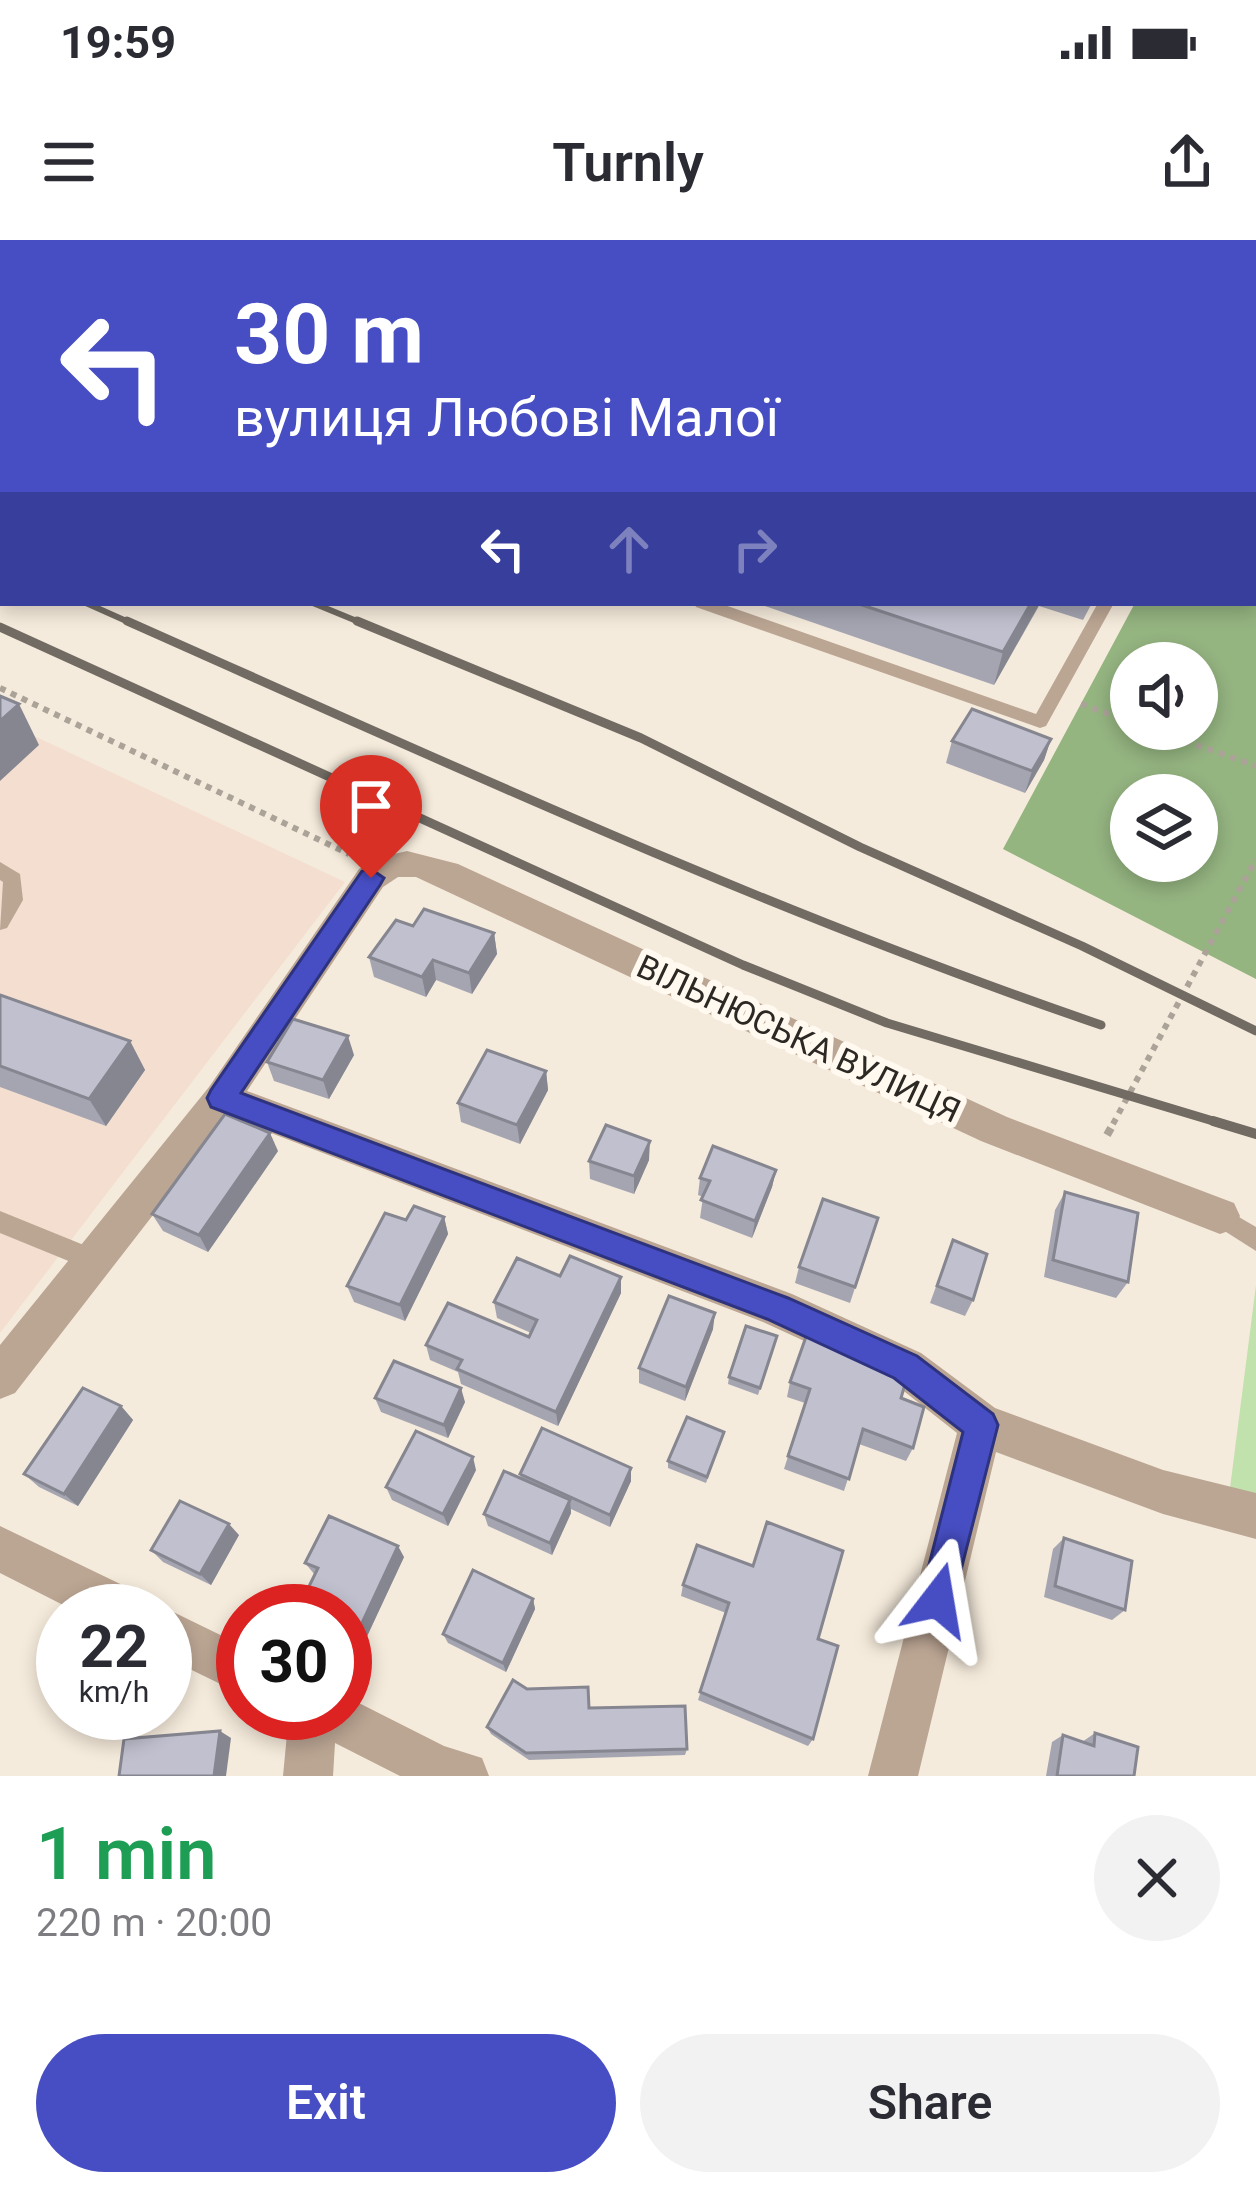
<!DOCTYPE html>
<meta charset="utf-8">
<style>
body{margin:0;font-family:Roboto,sans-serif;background:#f2f2f3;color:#2b2b33;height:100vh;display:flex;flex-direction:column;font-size:45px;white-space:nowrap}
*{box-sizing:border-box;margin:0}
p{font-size:39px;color:#7c7c81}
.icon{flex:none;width:66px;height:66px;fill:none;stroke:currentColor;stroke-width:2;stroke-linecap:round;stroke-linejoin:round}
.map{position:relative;height:1536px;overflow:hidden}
.sheet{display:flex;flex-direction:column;background:#fff;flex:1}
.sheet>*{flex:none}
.hud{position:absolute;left:0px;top:0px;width:1257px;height:366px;box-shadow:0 6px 18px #0003;background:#474ec3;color:#fff;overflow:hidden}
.tools{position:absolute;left:1110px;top:402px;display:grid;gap:24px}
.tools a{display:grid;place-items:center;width:108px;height:108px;border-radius:50%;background:#fff;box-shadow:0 6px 18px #0003;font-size:60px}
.speed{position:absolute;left:36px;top:1344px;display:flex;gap:24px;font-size:60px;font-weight:700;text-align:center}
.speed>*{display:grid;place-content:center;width:156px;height:156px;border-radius:50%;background:#fff;box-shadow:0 6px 18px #0003;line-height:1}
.speed small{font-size:30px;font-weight:400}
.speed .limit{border:18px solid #d22;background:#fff;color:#111}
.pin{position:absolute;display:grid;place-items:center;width:102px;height:102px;color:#fff;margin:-123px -51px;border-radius:50% 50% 50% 0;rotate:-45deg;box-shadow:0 0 12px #0007}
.pin .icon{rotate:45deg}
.me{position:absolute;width:132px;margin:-66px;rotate:14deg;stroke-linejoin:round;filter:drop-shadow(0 0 9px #0008)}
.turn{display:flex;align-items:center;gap:42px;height:252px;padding:0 36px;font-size:54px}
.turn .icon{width:156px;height:156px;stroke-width:2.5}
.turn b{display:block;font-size:84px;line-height:102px}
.lanes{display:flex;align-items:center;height:114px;padding:0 36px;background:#0003;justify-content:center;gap:60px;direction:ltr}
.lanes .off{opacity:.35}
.round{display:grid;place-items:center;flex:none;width:126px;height:126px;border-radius:63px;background:#f2f2f3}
.overview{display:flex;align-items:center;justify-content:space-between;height:204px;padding:0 36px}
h1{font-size:72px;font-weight:600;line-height:90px;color:#1e9e55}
.action{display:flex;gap:24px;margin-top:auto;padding:24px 36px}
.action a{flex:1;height:138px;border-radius:72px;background:#474ec3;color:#fff;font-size:48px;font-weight:600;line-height:138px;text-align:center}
.action a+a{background:#f2f2f3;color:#2b2b33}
.status{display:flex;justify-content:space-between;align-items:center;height:84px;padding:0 60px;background:#fff;direction:ltr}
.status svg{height:33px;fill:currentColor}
header{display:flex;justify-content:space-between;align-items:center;height:156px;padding:0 36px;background:#fff;font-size:54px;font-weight:600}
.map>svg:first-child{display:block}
</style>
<div class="status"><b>19:59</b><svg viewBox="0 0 49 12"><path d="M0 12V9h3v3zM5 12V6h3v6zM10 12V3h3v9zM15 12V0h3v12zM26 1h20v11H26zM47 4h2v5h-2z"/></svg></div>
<header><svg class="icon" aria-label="menu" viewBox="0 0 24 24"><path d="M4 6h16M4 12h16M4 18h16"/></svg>Turnly<svg class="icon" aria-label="share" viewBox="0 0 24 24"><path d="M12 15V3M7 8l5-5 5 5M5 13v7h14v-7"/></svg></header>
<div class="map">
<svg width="1256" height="1536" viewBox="0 0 1256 1536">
<rect width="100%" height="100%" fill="#f5ebdc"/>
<!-- industrial -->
<path fill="#f3ded0" d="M0 480 345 642 0 1093Z"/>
<!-- green -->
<path fill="#c1e1ad" d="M1256 1045V1254L1230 1248Z"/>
<!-- forest -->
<path fill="#94b480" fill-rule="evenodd" d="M1254 177 1256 178V739L1003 609 1135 363H1254ZM1131 423H1197V489H1131ZM1131 555H1197V621H1131Z"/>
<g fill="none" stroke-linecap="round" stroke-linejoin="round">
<!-- path-far1 -->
<g stroke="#aba398" stroke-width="6" stroke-dasharray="6 6" stroke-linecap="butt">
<path d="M0 448 349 614"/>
<path d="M1081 464 1131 482"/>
<path d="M1151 489 1256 526"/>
<path d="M1113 884 1256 619"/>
</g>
<!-- path -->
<path stroke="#aba398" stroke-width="8" stroke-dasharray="8 8" stroke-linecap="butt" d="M1107 895 1115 881"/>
<!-- service -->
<g fill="#bba593" fill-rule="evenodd">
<rect x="1254" y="121" width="2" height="9"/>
<rect x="1254" y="152" width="2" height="9"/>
<path d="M694 363H719L1036 474 1098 363H1114L1046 486 1040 488 696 367Z"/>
<path d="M0 622 20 634 23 660 7 688 0 690 3 642 0 640Z"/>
<path d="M1220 966 1256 987V1011L1212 983 1208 976 1212 969Z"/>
<path d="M0 971 101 1012 105 1020 101 1028 93 1031 0 993Z"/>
</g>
<!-- minor -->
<g fill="#bba593" fill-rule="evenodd">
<path d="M407 611 458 624 1007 877 1234 963 1240 976 1234 989 1220 994 981 901 416 637H398L383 647 247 851 792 1054 921 1113 995 1168 1163 1230 1256 1253V1299L1163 1274 996 1212 918 1536H868L957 1193 891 1141 763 1082 229 877 15 1153 0 1159V1105L209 847 359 629 377 618Z"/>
<path d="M0 1286 141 1354 147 1371H75L0 1333Z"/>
<path d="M165 1368 243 1406V1455L165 1417V1371H159Z"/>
<path d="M345 1456 444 1506 482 1518 489 1536H400L335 1503 333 1536H283L289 1473H345Z"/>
</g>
<!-- rail-far2 -->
<g stroke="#716b63" stroke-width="6">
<path d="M43 0 92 3"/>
<path d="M86 363 133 384"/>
<path d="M313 363 364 384"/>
</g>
<!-- rail-far1 -->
<g stroke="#716b63" stroke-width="9">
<path d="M127 381C449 524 767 671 1101 785"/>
<path d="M357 381 641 498 860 607 1082 706 1256 791"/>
<path d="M0 387 743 725 887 783 1223 884"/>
</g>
<!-- rail -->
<path stroke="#716b63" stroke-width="10" d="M1213 881 1256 894"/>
</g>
<!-- wall -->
<g fill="#a5a5b2">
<path d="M388 0H610L582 3H389Z"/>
<path d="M1256 0V80L1254 79V3Z"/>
<path d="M756 363H1092L1083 380 1039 366 994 445Z"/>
<path d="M1051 499 1044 520 1025 553 946 523 952 501Z"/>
<path d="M413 686 494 693 497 714 472 754 436 740 426 757 374 737 369 717Z"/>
<path d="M0 755 130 801 145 830 106 886 0 847Z"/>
<path d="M354 815 329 859 274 841 267 822Z"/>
<path d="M546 831 548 850 520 904 461 882 458 863Z"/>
<path d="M278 911 208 1012 163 991 152 974Z"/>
<path d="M649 920 634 954 590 939 589 921Z"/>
<path d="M776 930 772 947 752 998 700 978 703 957 698 955 700 938Z"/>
<path d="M1065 952 1128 1042 1116 1058 1044 1037 1055 970Z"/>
<path d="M444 977 448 994 405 1081 354 1062 347 1046 406 980Z"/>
<path d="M878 978 850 1063 795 1043 799 1027Z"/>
<path d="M953 1000 973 1060 965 1076 930 1063Z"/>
<path d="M560 1036 621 1037V1053L558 1186 461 1144 458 1132 430 1120 426 1105 529 1097 531 1093 497 1078 494 1062Z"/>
<path d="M713 1089 685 1161 639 1143V1128Z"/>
<path d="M775 1104 758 1155 728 1144 729 1137Z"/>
<path d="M790 1142 901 1158 913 1208 906 1221 859 1204 844 1251 784 1229 805 1163 787 1157Z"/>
<path d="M375 1158 465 1162 448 1198 381 1172Z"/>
<path d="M121 1166 133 1180 78 1266 39 1247 24 1234Z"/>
<path d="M724 1192 706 1243 668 1228V1221Z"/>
<path d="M476 1230 448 1286 392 1260 386 1247Z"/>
<path d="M520 1234 631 1241 610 1287 571 1269V1273L552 1315 488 1286 484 1274 521 1239Z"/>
<path d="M239 1295 211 1345 163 1322 151 1310Z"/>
<path d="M1064 1298 1125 1370 1112 1380 1044 1357 1053 1309Z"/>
<path d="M404 1317 362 1407 345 1399V1371L305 1323Z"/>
<path d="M683 1345 818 1399 813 1499 808 1506 698 1460 726 1373 681 1356Z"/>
<path d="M533 1359 535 1369 506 1432 448 1403 443 1394Z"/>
<path d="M527 1449 590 1468 687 1509 685 1515 529 1520 491 1494 487 1487Z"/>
<path d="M1095 1493 1134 1536H1046L1052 1502 1063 1495 1082 1502Z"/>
</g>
<!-- shaded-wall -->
<g fill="#868691">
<path d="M1031 363H1040L994 445 1003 412Z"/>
<path d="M19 464 39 505 0 541V481Z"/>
<path d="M1051 499 1044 520 1025 553 1032 531Z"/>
<path d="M494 693 497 714 472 754 469 733Z"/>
<path d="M433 720 436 740 426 757 422 737Z"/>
<path d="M348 796 354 815 329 859 323 840Z"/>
<path d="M130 801 145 830 106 886 89 859Z"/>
<path d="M546 831 548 850 520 904 517 885Z"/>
<path d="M270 893 278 911 208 1012 199 995Z"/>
<path d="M650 901 649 920 634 954V936Z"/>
<path d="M776 930 772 947 752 998 755 981Z"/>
<path d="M444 977 448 994 405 1081 400 1065Z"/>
<path d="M621 1037V1053L558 1186 556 1172Z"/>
<path d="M715 1073 713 1089 685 1161 686 1147Z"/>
<path d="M461 1148 465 1162 448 1198 444 1185Z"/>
<path d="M121 1166 133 1180 78 1266 64 1254Z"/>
<path d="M473 1217 476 1230 448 1286 443 1274Z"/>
<path d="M631 1228V1241L610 1287V1275Z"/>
<path d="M570 1260 571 1273 552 1315 550 1303Z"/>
<path d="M229 1284 239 1295 211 1345 200 1334Z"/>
<path d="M398 1306 404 1317 362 1407 355 1398Z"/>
<path d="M533 1359 535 1369 506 1432 503 1423Z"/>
<path d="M220 1491 231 1498 226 1536H214Z"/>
</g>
<!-- building -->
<g fill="#c0c0cf" stroke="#868691" stroke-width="3">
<path d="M614 0H841L852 3H611Z"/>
<path d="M1209 0H1256V44H1254V3H1207Z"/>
<path d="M856 363H1031L1003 412Z"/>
<path d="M0 456 19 464 0 481Z"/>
<path d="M972 469 1051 499 1032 531 952 501Z"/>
<path d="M424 669 494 693 469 733 433 720 422 737 369 717 396 680 413 686Z"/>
<path d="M0 755 130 801 89 859 0 826Z"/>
<path d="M293 779 348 796 323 840 267 822Z"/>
<path d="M487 810 546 831 517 885 458 863Z"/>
<path d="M225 874 270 893 199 995 152 974Z"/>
<path d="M606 885 650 901 634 936 589 921Z"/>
<path d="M713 906 776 930 755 981 701 960 710 941 700 938Z"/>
<path d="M1065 952 1138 973 1128 1042 1053 1020Z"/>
<path d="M823 959 878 978 855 1047 799 1027Z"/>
<path d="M414 966 444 977 400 1065 347 1046 385 973 406 980Z"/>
<path d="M953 1000 987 1014 973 1060 937 1046Z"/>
<path d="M570 1016 621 1037 556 1172 457 1129 462 1120 426 1105 448 1063 529 1097 537 1080 494 1062 517 1018 560 1036Z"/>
<path d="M669 1056 715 1073 686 1147 639 1128Z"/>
<path d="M746 1086 777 1096 760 1148 729 1137Z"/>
<path d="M807 1094 909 1130 901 1158 924 1167 913 1208 863 1189 849 1239 788 1216 810 1149 790 1142Z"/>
<path d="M394 1121 461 1148 444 1185 375 1158Z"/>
<path d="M83 1148 121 1166 64 1254 24 1234Z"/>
<path d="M687 1177 724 1192 707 1237 668 1221Z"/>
<path d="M542 1188 631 1228 610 1275 520 1234Z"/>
<path d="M416 1191 473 1217 443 1274 386 1247Z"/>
<path d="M504 1231 570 1260 550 1303 484 1274Z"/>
<path d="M180 1261 229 1284 200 1334 151 1310Z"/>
<path d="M329 1276 398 1306 355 1398 345 1393V1371H297L318 1328 305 1323Z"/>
<path d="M767 1282 843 1311 818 1399 838 1406 813 1499 700 1452 729 1363 683 1345 697 1305 753 1326Z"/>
<path d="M1064 1298 1132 1321 1125 1370 1055 1346Z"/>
<path d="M473 1330 533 1359 503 1423 443 1394Z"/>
<path d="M513 1440 527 1449 588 1447 589 1468 685 1466 687 1509 526 1513 487 1487Z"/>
<path d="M220 1491 214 1536H119L124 1499Z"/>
<path d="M1095 1493 1138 1507 1134 1536H1057L1063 1495 1094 1506Z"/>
</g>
<!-- route -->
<path fill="#474ec3" stroke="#2e337f" stroke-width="3" d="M371 629 384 638 380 645 241 853 788 1058 917 1116 993 1174 998 1185 950 1373 938 1378 925 1373 920 1360 963 1192 894 1138 767 1079 211 867 207 858 211 850 362 631Z"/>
<g text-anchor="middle" stroke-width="12" stroke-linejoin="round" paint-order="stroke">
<!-- street labels -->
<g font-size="33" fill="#2c2823" stroke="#fff9f0">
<text transform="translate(799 798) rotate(25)" y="12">ВІЛЬНЮСЬКА ВУЛИЦЯ</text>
</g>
</g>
</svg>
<div class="tools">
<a><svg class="icon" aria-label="sound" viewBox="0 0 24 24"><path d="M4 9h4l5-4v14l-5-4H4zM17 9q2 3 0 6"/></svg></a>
<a><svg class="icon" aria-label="layers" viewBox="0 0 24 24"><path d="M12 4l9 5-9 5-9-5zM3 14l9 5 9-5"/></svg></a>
</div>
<div class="speed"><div>22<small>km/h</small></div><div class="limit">30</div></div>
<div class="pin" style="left:371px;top:638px;background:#d93025"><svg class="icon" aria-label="arrive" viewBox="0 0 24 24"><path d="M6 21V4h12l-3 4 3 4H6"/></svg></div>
<svg class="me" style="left:938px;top:1360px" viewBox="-20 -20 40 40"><path d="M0-17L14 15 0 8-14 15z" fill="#474ec3" stroke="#fff" stroke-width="4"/></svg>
<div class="hud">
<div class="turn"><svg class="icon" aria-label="left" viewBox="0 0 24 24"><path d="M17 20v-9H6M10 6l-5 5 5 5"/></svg><div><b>30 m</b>вулиця Любові Малої</div></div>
<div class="lanes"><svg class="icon" aria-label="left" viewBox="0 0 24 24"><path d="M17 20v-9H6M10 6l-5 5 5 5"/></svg><svg class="icon off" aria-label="ahead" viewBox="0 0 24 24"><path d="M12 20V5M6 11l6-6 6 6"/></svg><svg class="icon off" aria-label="right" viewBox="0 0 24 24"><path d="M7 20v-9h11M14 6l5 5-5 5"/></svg></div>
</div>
</div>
<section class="sheet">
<div class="overview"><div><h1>1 min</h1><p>220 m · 20:00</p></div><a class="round"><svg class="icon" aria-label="close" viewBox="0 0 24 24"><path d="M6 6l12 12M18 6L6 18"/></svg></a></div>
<div class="action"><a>Exit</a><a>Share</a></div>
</section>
